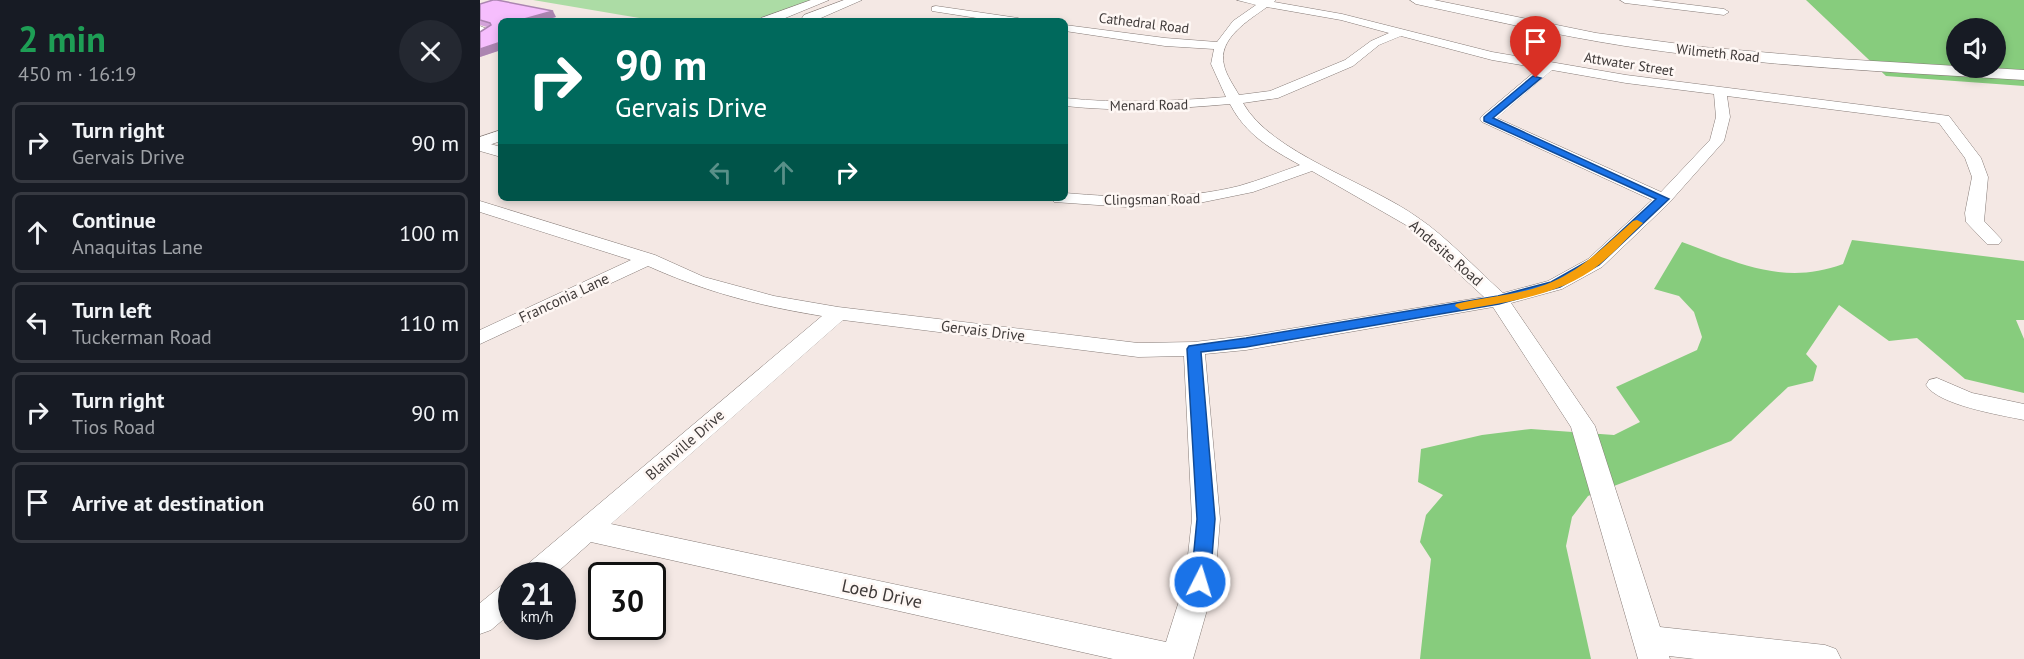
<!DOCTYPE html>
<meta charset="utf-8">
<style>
body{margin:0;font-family:"PT Sans",sans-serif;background:#242831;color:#f1f3f6;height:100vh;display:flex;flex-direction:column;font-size:22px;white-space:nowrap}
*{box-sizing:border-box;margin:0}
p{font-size:20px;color:#9ea1a6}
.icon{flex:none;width:33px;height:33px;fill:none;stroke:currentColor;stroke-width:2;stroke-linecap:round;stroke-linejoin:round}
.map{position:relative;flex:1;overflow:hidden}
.side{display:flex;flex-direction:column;background:#171b24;width:480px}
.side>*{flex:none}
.top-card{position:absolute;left:18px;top:18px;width:570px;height:183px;border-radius:9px;box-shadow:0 3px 9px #0003;background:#00695c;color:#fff;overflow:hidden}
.controls{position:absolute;left:1466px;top:18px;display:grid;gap:12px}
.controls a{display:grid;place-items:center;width:60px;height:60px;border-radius:50%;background:#171b24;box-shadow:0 3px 9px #0003;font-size:30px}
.speed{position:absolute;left:18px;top:562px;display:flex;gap:12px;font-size:30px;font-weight:700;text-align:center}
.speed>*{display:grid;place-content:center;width:78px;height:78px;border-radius:50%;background:#171b24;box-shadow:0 3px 9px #0003;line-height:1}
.speed small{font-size:15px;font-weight:400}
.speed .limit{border:3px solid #111;border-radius:9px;background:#fff;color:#111}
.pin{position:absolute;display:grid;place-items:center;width:51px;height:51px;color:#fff;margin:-62px -26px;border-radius:50% 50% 50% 0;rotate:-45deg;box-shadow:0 0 6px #0007}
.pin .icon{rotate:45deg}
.me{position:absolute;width:66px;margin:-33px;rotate:5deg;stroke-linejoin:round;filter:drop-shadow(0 0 4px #0008)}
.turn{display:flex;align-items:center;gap:21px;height:126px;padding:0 18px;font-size:27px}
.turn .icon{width:78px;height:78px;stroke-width:2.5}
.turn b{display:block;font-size:42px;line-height:51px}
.lanes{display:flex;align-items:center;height:57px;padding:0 18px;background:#0003;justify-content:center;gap:30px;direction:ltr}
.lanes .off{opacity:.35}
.round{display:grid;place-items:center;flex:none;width:63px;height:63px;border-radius:32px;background:#242831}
.head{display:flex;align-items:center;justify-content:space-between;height:102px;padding:0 18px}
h1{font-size:36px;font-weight:600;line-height:45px;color:#1e9e55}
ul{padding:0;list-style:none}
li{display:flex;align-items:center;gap:18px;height:81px;margin:0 12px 9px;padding:0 6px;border:3px solid #363941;border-radius:9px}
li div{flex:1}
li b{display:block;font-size:22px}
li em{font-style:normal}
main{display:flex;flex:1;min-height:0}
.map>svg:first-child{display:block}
</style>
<main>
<section class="side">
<div class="head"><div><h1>2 min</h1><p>450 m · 16:19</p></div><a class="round"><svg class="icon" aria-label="close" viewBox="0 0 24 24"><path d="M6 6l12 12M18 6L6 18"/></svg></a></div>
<ul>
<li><svg class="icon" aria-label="right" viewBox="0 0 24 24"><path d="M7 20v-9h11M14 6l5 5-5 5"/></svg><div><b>Turn right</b><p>Gervais Drive</p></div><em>90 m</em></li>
<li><svg class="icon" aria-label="ahead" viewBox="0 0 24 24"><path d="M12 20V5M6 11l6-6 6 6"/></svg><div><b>Continue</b><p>Anaquitas Lane</p></div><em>100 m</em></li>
<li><svg class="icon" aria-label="left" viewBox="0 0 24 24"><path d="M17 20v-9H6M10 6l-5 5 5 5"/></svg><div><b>Turn left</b><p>Tuckerman Road</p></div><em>110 m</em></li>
<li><svg class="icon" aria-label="right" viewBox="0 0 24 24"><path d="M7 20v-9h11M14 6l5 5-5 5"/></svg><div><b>Turn right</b><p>Tios Road</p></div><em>90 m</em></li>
<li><svg class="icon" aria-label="arrive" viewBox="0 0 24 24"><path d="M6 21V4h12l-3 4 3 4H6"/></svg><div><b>Arrive at destination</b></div><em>60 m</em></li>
</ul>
</section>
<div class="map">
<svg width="1544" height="659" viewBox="0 0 1544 659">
<rect width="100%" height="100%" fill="#f4e8e4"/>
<!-- green -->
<path fill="#acdca5" d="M53 0H332L273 21H177Z"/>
<!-- forest -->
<g fill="#87cc7d" fill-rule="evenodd">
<path d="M1326 0H1544V86L1406 76ZM1476 28H1515V68H1476Z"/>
<path d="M1372 240 1544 261V320H1536L1544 339V393L1485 379 1437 338 1409 341 1359 305 1326 354 1337 366 1333 381 1308 387 1251 441 1108 496 1092 517 1086 546 1111 659H940L951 559 940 542 946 515 963 495 938 482 941 449 1002 435 1051 429 1134 435 1160 422 1136 387 1217 350 1222 337 1214 312 1199 296 1174 289 1202 242C1258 263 1304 286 1363 264Z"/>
</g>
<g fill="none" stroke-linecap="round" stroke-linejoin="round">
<!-- minor casing -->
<g stroke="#867b77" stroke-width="1">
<g id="minor">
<path d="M757 0H796L794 2 862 14 1012 52 1146 75 1469 116 1501 158 1508 177 1504 221 1522 240 1519 244H1507L1486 222 1485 213 1492 177 1485 158 1459 123 1247 96 1250 117 1244 141 1189 203 1122 267 1082 289 1031 303 1115 426 1180 627 1345 645 1356 649 1361 659H1215L1189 656 1190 659H1158L1091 427 1013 307 766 350 725 354 740 519 735 582 713 659H633L111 542 73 576H39L43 568 342 316C280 306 226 292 168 266L0 344V330L151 260 0 212V201L175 255 224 277 294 296 358 307 658 343 714 342 766 336 1004 297 926 225 832 171 773 192 714 204 647 207 574 202 572 198H585V193C643 198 703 200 759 186 780 180 800 172 820 165 791 149 766 135 750 104 694 109 640 112 585 106V98C639 104 692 101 746 97L731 64 734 49 685 46 585 31V25L685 38 737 42 753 21 776 5ZM787 7 861 20 909 33 891 41 865 60 790 91 759 95C754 86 746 75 744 65 737 39 769 20 787 7ZM921 36 1012 60 1059 68 1002 116 1000 119 1002 122 1172 200 1108 259 1068 281 1023 293C995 268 967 237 937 217 888 182 791 153 763 103L798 98 873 66 899 45ZM1072 70 1146 83 1234 94 1236 117 1230 140 1181 192 1017 118ZM363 320 658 357 704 356 712 519 705 582 686 642 131 524Z"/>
<path d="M1140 0H1171L1244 9 1249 12 1244 15 1145 3Z"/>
<path d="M456 6 538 18 544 21H516L452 11V7Z"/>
<path d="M0 26 12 31 0 39Z"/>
<path d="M0 141 21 147V157L0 151Z"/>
<path d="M1457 378 1492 393 1544 404V420C1520 415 1458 405 1446 385L1449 380Z"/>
<path d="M32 582V612L11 630 0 634V603L22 585Z"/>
</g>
</g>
<!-- tertiary casing -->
<g stroke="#867b77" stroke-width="1">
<g id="tertiary">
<path d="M331 0H349L298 21H279L281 18Z"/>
<path d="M364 0H382L334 21H325L322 18 324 15Z"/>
<path d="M930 0H954L1116 33 1223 47 1360 59 1544 70V80C1411 72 1277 66 1145 46 1075 35 1006 19 936 4Z"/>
<path d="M21 130V141L0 148V137Z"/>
</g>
</g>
<!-- minor -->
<use href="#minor" fill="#fff" fill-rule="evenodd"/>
<!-- tertiary -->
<use href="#tertiary" fill="#fff" fill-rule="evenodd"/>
</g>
<!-- wall -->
<path fill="#d4a3da" d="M0 4 76 17 61 21H21V50L0 57 7 27 0 25Z"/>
<!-- shaded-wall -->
<g fill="#ac85b1">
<path d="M73 11 76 17 61 21H37Z"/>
<path d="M21 42V50L0 57V49Z"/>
</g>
<!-- building -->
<path fill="#f6befd" stroke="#ac85b1" stroke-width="1.5" d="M13 0H17L73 11 37 21H21V42L0 49V32L11 25 10 23 0 20V4Z"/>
<!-- route -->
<path fill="#1a73e8" stroke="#114b97" stroke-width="1.5" d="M1053 76 1061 78 1013 118 1189 199 1119 265 1080 287 1019 304 766 347 721 352 735 519 730 582 727 588 720 590 713 588 711 582 717 519 707 349 709 346 766 338 1018 296 1071 282 1110 260 1176 199 1004 121V117Z"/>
<!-- slow -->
<path fill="#f59e0b" d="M1157 220 1163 223 1161 225C1147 238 1135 252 1120 264 1083 295 1028 302 981 310L975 306 976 304C1008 296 1042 295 1072 282 1104 268 1127 244 1153 221Z"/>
<g text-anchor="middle" stroke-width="5" stroke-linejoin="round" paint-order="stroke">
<!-- far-street labels -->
<g font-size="14" fill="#3f3a39" stroke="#fef7f4">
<text transform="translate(664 23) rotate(7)" y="5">Cathedral Road</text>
<text transform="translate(1238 53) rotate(6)" y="5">Wilmeth Road</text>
<text transform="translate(1149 64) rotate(9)" y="5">Attwater Street</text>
<text transform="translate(669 105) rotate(-1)" y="5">Menard Road</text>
<text transform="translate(672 199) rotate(-1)" y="5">Clingsman Road</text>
</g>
<!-- street labels -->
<g font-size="15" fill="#3f3a39" stroke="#fef7f4">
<text transform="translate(966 253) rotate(41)" y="5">Andesite Road</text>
<text transform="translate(84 298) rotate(-25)" y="5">Franconia Lane</text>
<text transform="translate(503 331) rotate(7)" y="5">Gervais Drive</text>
<text transform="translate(205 445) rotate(-41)" y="5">Blainville Drive</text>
</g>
<!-- near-street labels -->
<g font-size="18" fill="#3f3a39" stroke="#fef7f4">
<text transform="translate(402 594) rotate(12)" y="6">Loeb Drive</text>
</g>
</g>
</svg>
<div class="controls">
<a><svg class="icon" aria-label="sound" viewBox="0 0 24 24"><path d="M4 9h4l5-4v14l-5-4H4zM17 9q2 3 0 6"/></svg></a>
</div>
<div class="speed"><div>21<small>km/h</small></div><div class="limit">30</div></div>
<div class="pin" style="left:1056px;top:78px;background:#d93025"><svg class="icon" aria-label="arrive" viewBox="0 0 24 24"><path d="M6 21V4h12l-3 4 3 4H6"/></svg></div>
<svg class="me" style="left:720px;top:582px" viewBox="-20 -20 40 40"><circle r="17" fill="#1a73e8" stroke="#fff" stroke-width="3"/><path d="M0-11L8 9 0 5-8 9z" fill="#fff"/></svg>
<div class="top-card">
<div class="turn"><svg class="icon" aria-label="right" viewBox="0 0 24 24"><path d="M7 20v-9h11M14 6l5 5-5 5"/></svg><div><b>90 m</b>Gervais Drive</div></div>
<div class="lanes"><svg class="icon off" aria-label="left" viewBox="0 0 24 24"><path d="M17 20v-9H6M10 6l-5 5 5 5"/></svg><svg class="icon off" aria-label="ahead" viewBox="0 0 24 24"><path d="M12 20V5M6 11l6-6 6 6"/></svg><svg class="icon" aria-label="right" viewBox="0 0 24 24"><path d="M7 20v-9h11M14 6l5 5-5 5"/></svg></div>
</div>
</div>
</main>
